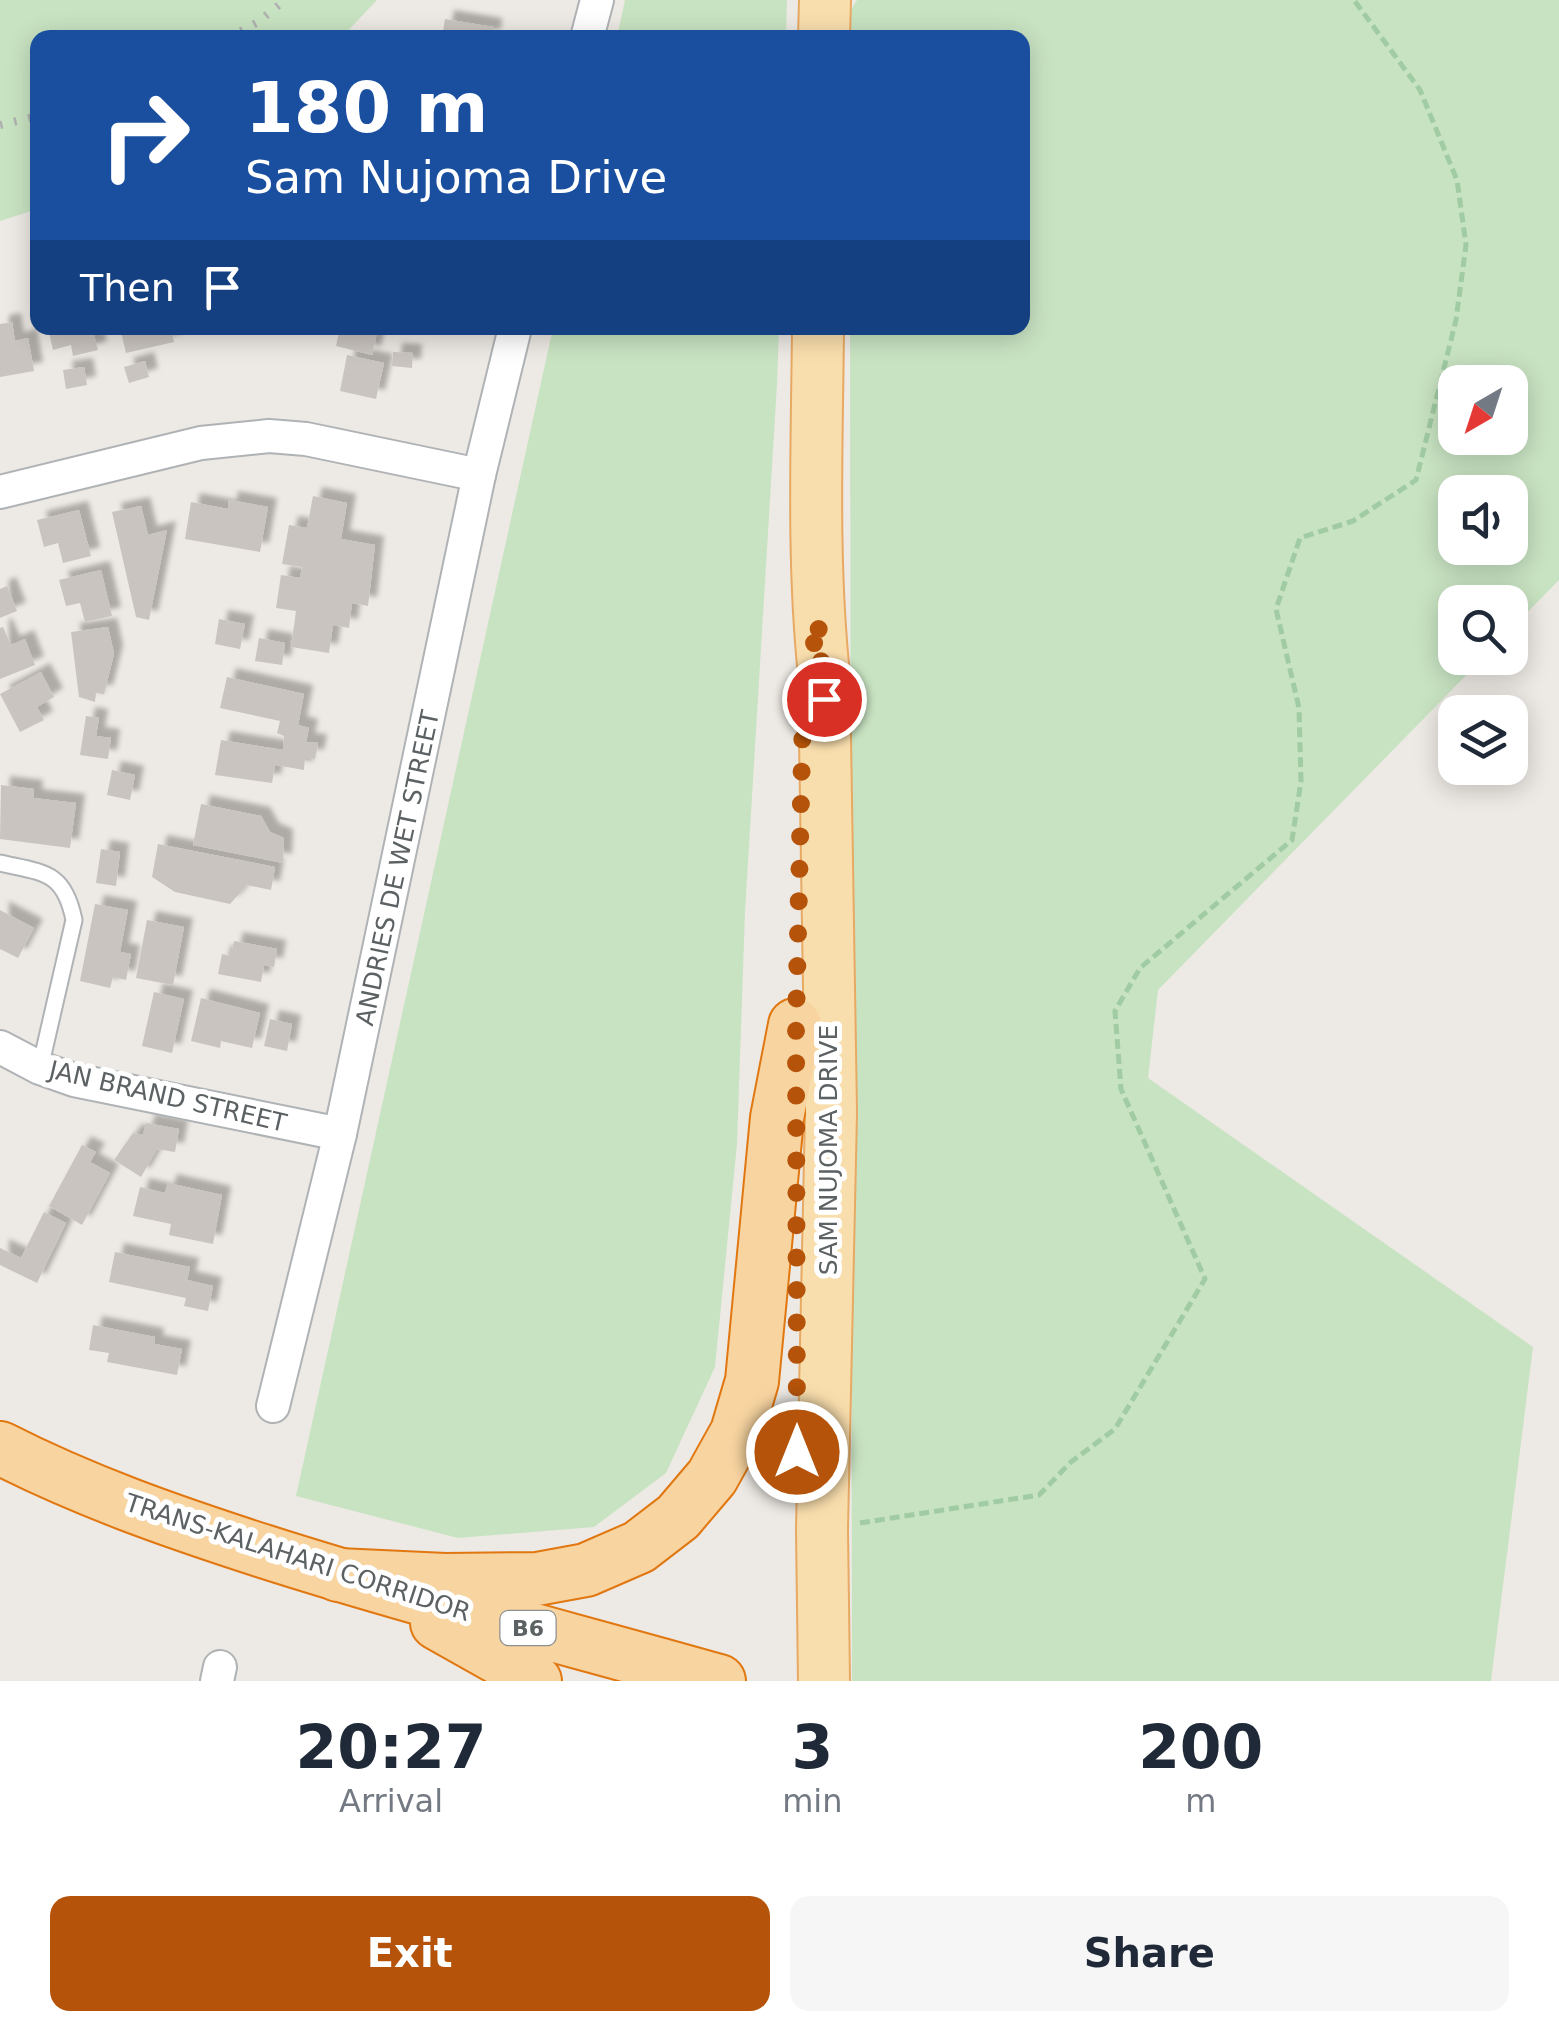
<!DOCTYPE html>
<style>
body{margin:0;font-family:"DejaVu Sans",sans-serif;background:#f6f6f7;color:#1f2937;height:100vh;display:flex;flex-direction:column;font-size:38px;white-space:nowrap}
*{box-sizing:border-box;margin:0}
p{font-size:32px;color:#747a83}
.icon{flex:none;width:55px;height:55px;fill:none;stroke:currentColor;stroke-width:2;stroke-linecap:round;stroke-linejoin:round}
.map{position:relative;height:1681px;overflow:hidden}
.side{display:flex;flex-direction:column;background:#fff;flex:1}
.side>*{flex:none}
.banner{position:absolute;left:30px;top:30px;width:1000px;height:305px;border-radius:20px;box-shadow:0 5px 25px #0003;background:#1a4fa0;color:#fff;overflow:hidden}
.needle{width:65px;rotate:219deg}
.fabs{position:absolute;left:1438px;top:365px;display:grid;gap:20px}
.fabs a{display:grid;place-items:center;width:90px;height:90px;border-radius:20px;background:#fff;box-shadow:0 5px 25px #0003;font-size:50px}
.pin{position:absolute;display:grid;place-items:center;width:85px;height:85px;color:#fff;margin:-42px;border:5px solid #fff;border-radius:50%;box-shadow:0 2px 10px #0007}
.me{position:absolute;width:110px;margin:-55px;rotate:0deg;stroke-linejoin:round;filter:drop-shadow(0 0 8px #0008)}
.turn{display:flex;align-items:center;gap:35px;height:210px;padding:0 50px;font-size:45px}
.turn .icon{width:130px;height:130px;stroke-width:2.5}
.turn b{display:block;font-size:70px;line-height:85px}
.then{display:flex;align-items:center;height:95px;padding:0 50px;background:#0003;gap:20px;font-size:38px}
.eta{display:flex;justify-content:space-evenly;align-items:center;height:170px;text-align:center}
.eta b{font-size:60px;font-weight:600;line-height:70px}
.primary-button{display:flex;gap:20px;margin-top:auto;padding:20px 50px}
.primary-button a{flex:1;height:115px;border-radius:20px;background:#b45309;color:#fff;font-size:40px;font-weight:600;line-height:115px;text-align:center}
.primary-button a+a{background:#f6f6f7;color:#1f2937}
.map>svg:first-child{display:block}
</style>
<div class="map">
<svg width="1559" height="1681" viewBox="0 0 1559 1681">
<defs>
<filter id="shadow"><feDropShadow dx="9" dy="-9" stdDeviation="2.5" flood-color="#0004"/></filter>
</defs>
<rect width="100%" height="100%" fill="#ede9e4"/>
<!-- green -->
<g fill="#c8e3c2" fill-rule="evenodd">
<path d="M0 0H377L342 37 38 38 37 209 0 221Z"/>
<path d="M625 0H787L786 37H617Z"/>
<path d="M857 0H1559V580L1510 630V602H1455V658H1483L1158 990 1148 1078 1533 1347 1491 1681H852L850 328H1022V38L849 37V13ZM1455 382H1510V438H1455ZM1455 492H1510V548H1455Z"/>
<path d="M553 328H779L777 384 745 912 737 1144 715 1367 666 1473 594 1527 458 1538 296 1496Z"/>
</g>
<!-- building -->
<g fill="#c9c4c0" filter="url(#shadow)">
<path d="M445 19 493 27 492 38H442Z"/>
<path d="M12 322 15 341 28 338 34 371 0 377V324Z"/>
<path d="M48 328H92L98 350 73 356 71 345 53 350Z"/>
<path d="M120 328H171L174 342 126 353Z"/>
<path d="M340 328H378L372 355 336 346Z"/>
<path d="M393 352 413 353 412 368 392 366Z"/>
<path d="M347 355 384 363 376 399 340 391Z"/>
<path d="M145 361 149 377 129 383 124 367Z"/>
<path d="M84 367 87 385 66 389 63 370Z"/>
<path d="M313 496 347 503 341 539 375 545 368 606 352 603 349 628 333 625 329 653 291 647 296 611 276 608 281 575 300 578 302 567 282 564 289 525 307 528Z"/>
<path d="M229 500 268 507 260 552 185 539 191 502 228 509Z"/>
<path d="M141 506 148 535 167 530 149 620 136 617 112 512Z"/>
<path d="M79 510 91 556 63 563 58 543 44 547 37 520Z"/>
<path d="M101 570 112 616 85 622 80 603 66 606 59 580Z"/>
<path d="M7 586 17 611 0 618V589Z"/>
<path d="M219 619 245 624 240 649 215 644Z"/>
<path d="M3 627 11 645 25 639 35 665 0 679V628Z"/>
<path d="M108 627 114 654 104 694 96 693 95 702 79 697 71 632Z"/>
<path d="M259 638 285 643 282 665 255 661Z"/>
<path d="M41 672 54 697 37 707 44 720 20 732 0 694Z"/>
<path d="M227 677 304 694 298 725 309 728 306 742 318 743 315 759 305 757 304 770 275 765 272 783 215 775 221 740 283 750 284 736 277 733 280 721 220 708Z"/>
<path d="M86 716 99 718 96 736 111 738 108 759 80 755Z"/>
<path d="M112 770 135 775 130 800 107 795Z"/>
<path d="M1 785 34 789 33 798 76 803 70 848 0 839Z"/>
<path d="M201 804 261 816 270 832 284 838 283 863 193 845Z"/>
<path d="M158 844 275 867 271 890 247 885 230 904 175 892 152 877Z"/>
<path d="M101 849 120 852 116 886 96 883Z"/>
<path d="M95 904 128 910 120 952 131 954 126 980 113 977 110 988 80 981Z"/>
<path d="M0 910 34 928 18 958 0 949Z"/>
<path d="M147 920 184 927 173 985 136 978Z"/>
<path d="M234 941 277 949 274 967 264 965 261 982 218 974 222 954 231 956Z"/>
<path d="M154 992 184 999 172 1053 142 1046Z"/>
<path d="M201 998 260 1013 252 1048 221 1041 220 1048 191 1041Z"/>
<path d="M270 1019 292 1024 287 1051 264 1046Z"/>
<path d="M146 1123 179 1129 175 1152 157 1149 141 1177 114 1160 133 1133 143 1135Z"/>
<path d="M82 1145 96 1152 90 1162 110 1173 82 1225 49 1206Z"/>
<path d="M168 1183 222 1195 213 1244 169 1235 171 1224 133 1216 140 1187 165 1193Z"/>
<path d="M44 1212 66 1223 37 1283 0 1265V1248L21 1258Z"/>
<path d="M115 1252 190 1267 187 1280 213 1286 208 1311 184 1306 186 1298 109 1282Z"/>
<path d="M93 1325 155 1337 154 1344 182 1349 177 1375 107 1362 109 1353 89 1350Z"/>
</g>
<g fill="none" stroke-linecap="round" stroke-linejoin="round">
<!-- service casing -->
<g stroke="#afb3b5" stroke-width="19">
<path id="service" d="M0 863C44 873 64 871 74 920L40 1068"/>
</g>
<!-- minor casing -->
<g stroke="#afb3b5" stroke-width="36">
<g id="minor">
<path d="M587 38 597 0"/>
<path d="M0 492 201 443 269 436 306 439 479 475"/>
<path d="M0 1047 40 1068 74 1080 340 1134"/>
<path d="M273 1406 340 1134 479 475 515 328"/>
<path d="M217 1681 220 1667"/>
</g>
</g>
<!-- primary casing -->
<g stroke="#e7a963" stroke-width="54">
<g id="primary">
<path d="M824 38 825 0"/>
<path d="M818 328C817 443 812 560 824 675L831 1113 822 1529 824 1681"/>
</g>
</g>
<!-- trunk casing -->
<g stroke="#e17710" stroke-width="56">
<g id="trunk">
<path d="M0 1448C84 1491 173 1522 263 1551 413 1599 567 1638 719 1681"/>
<path d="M338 1575 445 1580 537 1579 586 1570 639 1547 678 1517 712 1477 737 1432 752 1381 777 1118 795 1025"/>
<path d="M437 1623 522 1671 535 1681"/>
</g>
</g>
<!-- path -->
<path stroke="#a0cba3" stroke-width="5" stroke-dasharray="10 5" stroke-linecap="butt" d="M860 1523 1039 1495 1071 1462 1115 1429 1205 1279 1121 1089 1115 1011 1140 968 1292 840 1301 781 1299 708 1276 609 1300 538 1353 521 1416 480 1456 320 1466 245 1457 180 1420 90 1354 0"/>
<!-- service -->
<use href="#service" stroke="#fff" stroke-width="15"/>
<!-- minor -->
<use href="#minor" stroke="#fff" stroke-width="32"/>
<!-- primary -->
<use href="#primary" stroke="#f9dead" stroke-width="50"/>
<!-- trunk -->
<use href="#trunk" stroke="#f7d4a0" stroke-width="52"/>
<!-- rail -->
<g stroke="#b0b1b1" stroke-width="8" stroke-dasharray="2.5 12" stroke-linecap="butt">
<path d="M228 38 258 22 285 0"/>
<path d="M0 125 38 116"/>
</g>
</g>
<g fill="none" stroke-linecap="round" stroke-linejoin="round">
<!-- route -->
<path stroke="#b45309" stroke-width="18" stroke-dasharray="0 32.4" d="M797 1452 796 1025 803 708 818 620 824 699"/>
</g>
<g text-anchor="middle" stroke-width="10" stroke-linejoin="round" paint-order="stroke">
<!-- shield labels -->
<rect fill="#fff" stroke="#8d9092" stroke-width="2.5" x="500.5" y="1611" width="55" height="34" rx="8"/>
<g font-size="22" font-weight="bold" fill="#5c6163">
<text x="528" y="1636">B6</text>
</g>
<!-- street labels -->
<g font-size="25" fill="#5c6163" stroke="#fff">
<text transform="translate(397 868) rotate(-78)" y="9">ANDRIES DE WET STREET</text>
<text transform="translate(168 1096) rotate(13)" y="9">JAN BRAND STREET</text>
<text transform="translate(828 1150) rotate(-90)" y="9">SAM NUJOMA DRIVE</text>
<text transform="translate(298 1557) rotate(18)" y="9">TRANS-KALAHARI CORRIDOR</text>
</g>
</g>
</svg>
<div class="fabs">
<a><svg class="needle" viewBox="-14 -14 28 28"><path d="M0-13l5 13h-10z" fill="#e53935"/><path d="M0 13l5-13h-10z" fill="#747a83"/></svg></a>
<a><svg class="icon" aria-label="sound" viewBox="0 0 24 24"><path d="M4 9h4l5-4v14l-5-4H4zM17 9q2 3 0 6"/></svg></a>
<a><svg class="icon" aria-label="search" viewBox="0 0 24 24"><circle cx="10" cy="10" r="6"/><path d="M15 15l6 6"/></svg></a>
<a><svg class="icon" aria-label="layers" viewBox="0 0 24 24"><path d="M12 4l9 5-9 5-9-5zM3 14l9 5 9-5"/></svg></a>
</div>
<div class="pin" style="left:824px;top:699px;background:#d93025"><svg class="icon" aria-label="arrive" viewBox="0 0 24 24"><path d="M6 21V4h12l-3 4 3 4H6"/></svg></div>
<svg class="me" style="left:797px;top:1452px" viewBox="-20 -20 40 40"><circle r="17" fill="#b45309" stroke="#fff" stroke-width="3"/><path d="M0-11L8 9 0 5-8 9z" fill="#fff"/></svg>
<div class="banner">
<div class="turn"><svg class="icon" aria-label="right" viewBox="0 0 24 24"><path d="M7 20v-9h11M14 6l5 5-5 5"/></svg><div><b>180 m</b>Sam Nujoma Drive</div></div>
<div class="then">Then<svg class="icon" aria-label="arrive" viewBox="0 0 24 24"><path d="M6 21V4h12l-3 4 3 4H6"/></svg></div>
</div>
</div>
<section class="side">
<div class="eta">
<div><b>20:27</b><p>Arrival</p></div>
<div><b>3</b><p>min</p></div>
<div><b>200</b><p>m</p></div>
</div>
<div class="primary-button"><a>Exit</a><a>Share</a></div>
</section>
